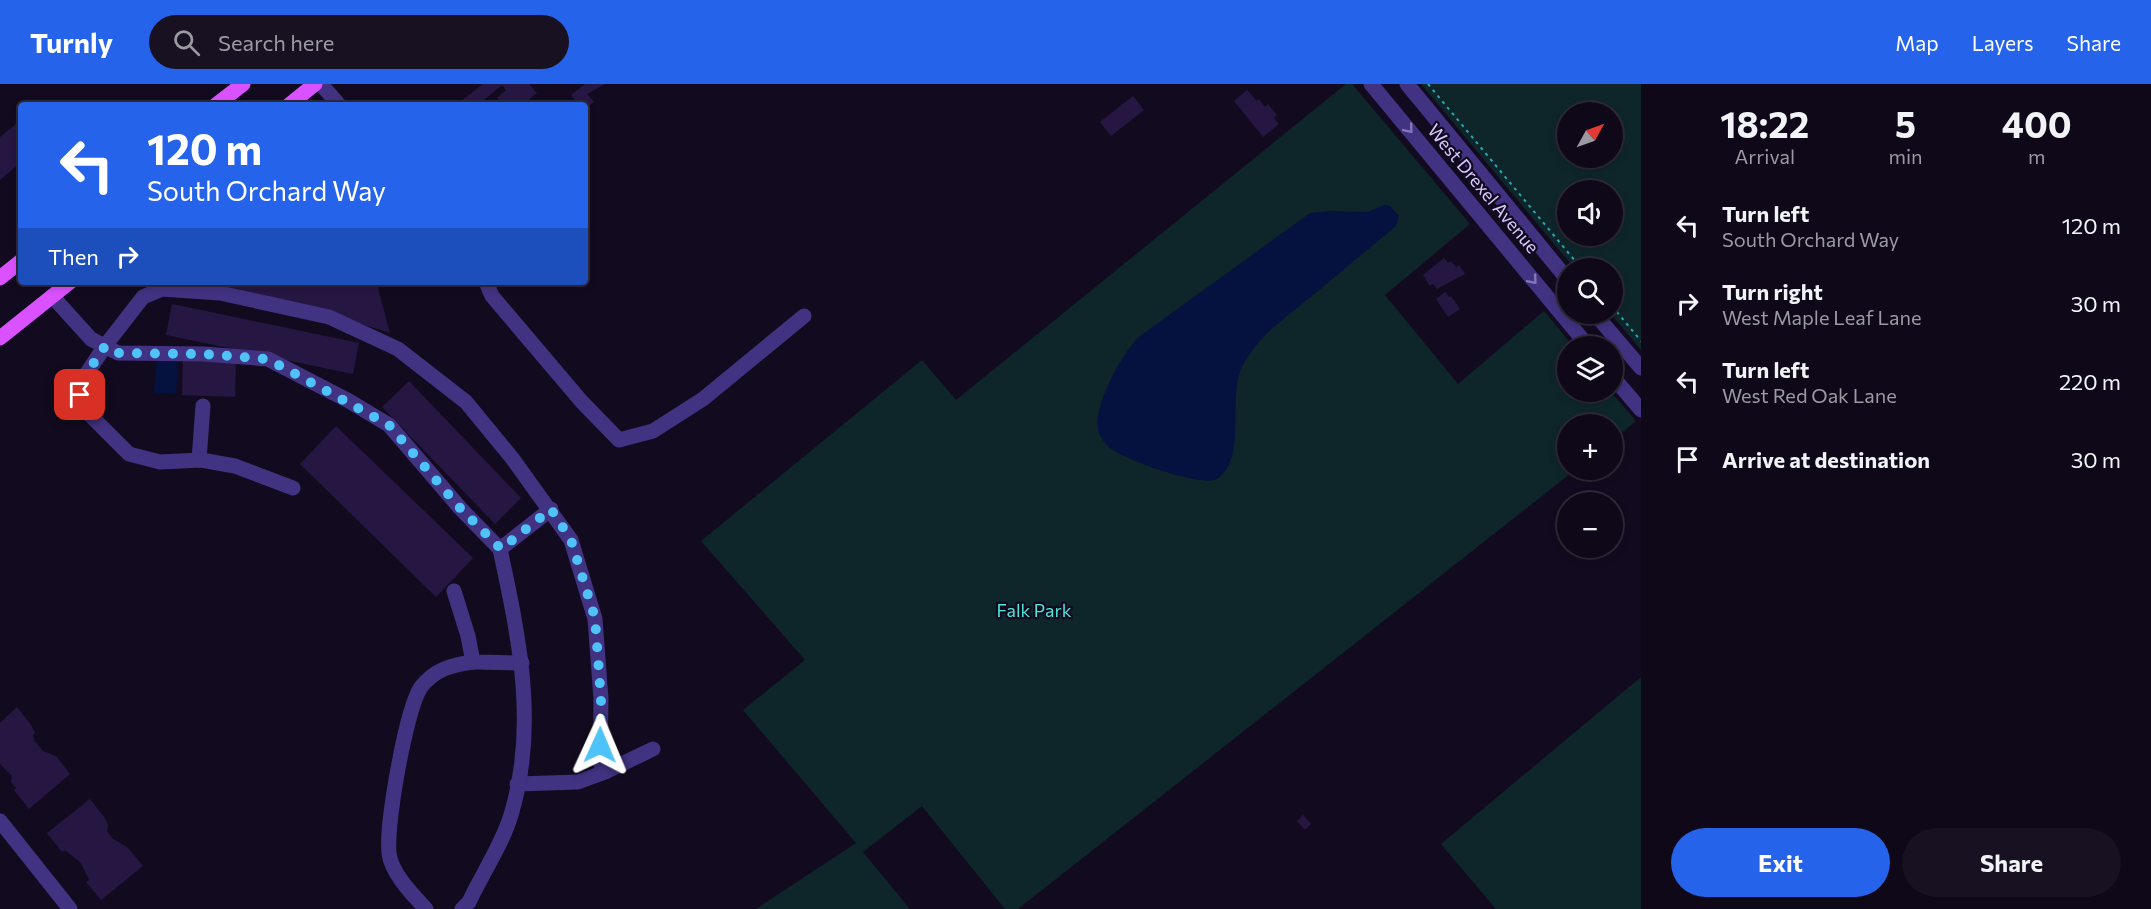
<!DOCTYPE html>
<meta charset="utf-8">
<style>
body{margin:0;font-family:Commissioner,sans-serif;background:#171121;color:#f1f3f6;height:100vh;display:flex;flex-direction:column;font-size:22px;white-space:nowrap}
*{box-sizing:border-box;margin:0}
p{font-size:20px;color:#9b9aa2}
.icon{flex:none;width:33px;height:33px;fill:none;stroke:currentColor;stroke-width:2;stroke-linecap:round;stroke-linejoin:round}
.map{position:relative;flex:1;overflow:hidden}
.drawer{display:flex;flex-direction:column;background:#0e0818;width:510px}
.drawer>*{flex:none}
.banner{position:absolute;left:18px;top:18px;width:570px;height:183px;border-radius:6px;box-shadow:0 3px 9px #0003,0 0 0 2px #2e2937;background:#2563eb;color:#fff;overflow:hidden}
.needle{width:39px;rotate:50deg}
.buttons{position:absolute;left:1557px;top:18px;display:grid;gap:12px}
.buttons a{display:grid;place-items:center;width:66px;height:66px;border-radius:50%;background:#0e0818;box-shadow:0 3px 9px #0003,0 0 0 2px #2e2937;font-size:30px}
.pin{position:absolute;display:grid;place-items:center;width:51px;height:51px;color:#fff;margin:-26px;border-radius:12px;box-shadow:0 3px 9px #0006}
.me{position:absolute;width:66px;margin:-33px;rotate:1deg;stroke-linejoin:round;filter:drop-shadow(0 0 4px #0008)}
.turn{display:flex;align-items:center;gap:21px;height:126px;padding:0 30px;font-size:27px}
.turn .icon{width:78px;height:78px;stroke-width:2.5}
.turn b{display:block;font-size:42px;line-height:51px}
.then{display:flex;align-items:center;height:57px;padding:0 30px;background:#0003;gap:12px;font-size:22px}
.eta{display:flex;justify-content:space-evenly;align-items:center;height:102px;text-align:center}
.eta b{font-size:36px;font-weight:700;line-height:42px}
.button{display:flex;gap:12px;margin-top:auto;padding:12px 30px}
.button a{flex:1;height:69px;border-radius:36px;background:#2563eb;color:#fff;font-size:24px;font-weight:700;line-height:69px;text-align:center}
.button a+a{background:#171121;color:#f1f3f6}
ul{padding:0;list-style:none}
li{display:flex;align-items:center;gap:18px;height:78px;padding:0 30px}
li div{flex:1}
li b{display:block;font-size:22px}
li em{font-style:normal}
header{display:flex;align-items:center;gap:36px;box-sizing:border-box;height:84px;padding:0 30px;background:#2563eb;color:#fff}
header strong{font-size:28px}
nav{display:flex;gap:33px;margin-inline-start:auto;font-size:21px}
.search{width:420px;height:54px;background:#171121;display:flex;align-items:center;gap:15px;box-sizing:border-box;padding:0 21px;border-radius:33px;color:#9b9aa2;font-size:22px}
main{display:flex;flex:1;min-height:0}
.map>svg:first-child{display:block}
</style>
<header>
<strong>Turnly</strong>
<div class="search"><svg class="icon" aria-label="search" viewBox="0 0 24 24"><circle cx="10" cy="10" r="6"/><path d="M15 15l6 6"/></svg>Search here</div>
<nav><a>Map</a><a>Layers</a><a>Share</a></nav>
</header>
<main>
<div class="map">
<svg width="1641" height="825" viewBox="0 0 1641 825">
<rect width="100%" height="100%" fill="#120b20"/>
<!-- green -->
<g fill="#0e262a" fill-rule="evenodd">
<path d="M1346 0H1352L1470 140 1385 211 1458 300 1544 227 1573 262H1568V308H1611L1636 337 1613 356 1612 340H1568V386H1575L1018 825H1005L922 722 863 768 910 825H756L856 759 743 626 805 576 701 457 922 276 956 316Z"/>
<path d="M1421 0H1641V266L1611 230 1612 184H1574ZM1568 28H1612V74H1568ZM1568 106H1612V152H1568Z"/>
<path d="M1641 593V825H1496L1441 760Z"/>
</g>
<!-- water -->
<g fill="#05113e">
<path d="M1385 121 1390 122 1399 132 1396 142C1368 165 1340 189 1312 212 1287 232 1256 254 1242 283 1227 314 1248 374 1217 395 1203 404 1123 375 1110 364 1106 361 1101 354 1099 349 1090 326 1123 267 1140 252L1310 129 1330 127 1367 128Z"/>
<path d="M157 274 178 276 176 310 154 309Z"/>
</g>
<!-- building -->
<g fill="#261642">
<path d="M483 0H529L537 9 526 18 529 21H502L497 14 506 6 502 1 478 21H456Z"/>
<path d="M585 0H605L587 10 594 18 585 25V21H579L571 11Z"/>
<path d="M1247 6 1257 17 1259 15 1265 23 1268 20 1277 31 1274 34 1279 40 1263 53 1234 17Z"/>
<path d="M1133 12 1144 26 1111 52 1100 38Z"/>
<path d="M21 36V78L0 96V53Z"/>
<path d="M1444 174 1448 179 1451 177 1456 183 1459 181 1465 190 1437 205 1433 200 1430 202 1423 191Z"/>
<path d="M205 198H364L377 201 390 249 292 218Z"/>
<path d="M1445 208 1449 213 1451 212 1460 225 1448 233 1436 215Z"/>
<path d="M172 220 359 259 353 290 166 251Z"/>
<path d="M183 276 236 278 235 313 182 311Z"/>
<path d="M409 297 521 414 495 440 382 323Z"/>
<path d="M336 342 473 474 436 513 300 380Z"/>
<path d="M17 623 31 641 35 649 33 651 34 656 43 667 56 672 70 690 29 725 14 706 16 704 11 698 12 692 0 680V639Z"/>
<path d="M90 715 104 733 108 740 107 747 112 754 128 764 143 782 101 816 86 798 89 796 81 779 65 766 62 768 47 749Z"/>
<path d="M1303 731 1311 740 1305 746 1297 737Z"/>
</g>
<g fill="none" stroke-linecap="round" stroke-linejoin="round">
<!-- path -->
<g stroke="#25a9b8" stroke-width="2" stroke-dasharray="3 4.5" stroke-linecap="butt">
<path d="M1428 0 1581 184"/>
<path d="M1612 222 1641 257"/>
</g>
<!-- minor -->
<g stroke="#423282" stroke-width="15">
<path d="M321 0 339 21"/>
<path d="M1371 0 1588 262"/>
<path d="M1407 0 1568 196"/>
<path d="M486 198 492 212 582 318 619 356 653 347 703 315 804 232"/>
<path d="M52 212 91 255 118 269 204 270 268 275 349 317 389 341 460 424 500 465"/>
<path d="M1595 230 1641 284"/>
<path d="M1612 292 1641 326"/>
<path d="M199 376 203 322"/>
<path d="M293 404 235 382 201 376 160 378 129 370 87 328 80 311 81 298 105 262 143 213 162 205 220 209 329 233 398 265 466 318 512 374 571 456 595 535 601 615 600 678 605 688 653 665"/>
<path d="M500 465 551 425"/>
<path d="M454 507 468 552 473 578 522 579"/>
<path d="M517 700 578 698 605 688"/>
<path d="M0 737 70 825"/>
<path d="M426 825C413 811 391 789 389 769 386 740 406 625 421 603 435 585 452 581 473 578"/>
<path d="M462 825 469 818C482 790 502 761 511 731 538 641 519 554 500 465"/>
</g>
<!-- major -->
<g stroke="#da51ff" stroke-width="15">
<path d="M216 21 243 0"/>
<path d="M289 21 315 0"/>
<path d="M0 194 21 177"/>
<path d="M0 254 70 198"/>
</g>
</g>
<!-- one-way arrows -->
<defs><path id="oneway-chevron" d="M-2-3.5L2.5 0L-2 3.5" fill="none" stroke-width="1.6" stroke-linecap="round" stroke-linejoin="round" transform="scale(1.5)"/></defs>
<g stroke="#8676ba">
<use href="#oneway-chevron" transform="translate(1409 45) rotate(50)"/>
<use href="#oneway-chevron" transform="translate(1533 196) rotate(50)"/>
</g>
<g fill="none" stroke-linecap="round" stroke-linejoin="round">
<!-- route -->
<path stroke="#4fc3f7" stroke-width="10" stroke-dasharray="0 18" d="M80 311 81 298 105 262 118 269 204 270 267 275 288 286 389 341 460 424 501 465 551 425 571 456 595 534 601 615 600 661"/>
</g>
<g text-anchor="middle" stroke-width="4.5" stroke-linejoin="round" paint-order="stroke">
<!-- street labels -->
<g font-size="18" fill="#d8caff" stroke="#120b20">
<text transform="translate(1483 105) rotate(50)" y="6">West Drexel Avenue</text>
</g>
<!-- park labels -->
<g font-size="18" fill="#4ee7da" stroke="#120b20">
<text x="1034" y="533">Falk Park</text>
</g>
</g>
</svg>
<div class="buttons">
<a><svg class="needle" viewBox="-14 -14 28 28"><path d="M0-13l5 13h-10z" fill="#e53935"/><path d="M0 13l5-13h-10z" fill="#9b9aa2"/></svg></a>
<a><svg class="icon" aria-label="sound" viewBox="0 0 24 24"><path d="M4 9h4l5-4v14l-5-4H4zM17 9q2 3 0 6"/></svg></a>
<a><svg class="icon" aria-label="search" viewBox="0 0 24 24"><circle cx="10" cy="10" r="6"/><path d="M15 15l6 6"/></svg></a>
<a><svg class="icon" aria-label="layers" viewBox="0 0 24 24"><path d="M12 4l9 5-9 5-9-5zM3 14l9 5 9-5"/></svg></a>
<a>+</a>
<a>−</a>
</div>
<div class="pin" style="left:80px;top:311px;background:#d93025"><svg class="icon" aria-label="arrive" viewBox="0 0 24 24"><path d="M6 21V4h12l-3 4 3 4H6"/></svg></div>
<svg class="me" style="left:600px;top:661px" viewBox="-20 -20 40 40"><path d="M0-17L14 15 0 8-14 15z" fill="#4fc3f7" stroke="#fff" stroke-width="4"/></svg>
<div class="banner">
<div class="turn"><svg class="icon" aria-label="left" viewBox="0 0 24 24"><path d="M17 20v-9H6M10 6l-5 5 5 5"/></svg><div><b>120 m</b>South Orchard Way</div></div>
<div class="then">Then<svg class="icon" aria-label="right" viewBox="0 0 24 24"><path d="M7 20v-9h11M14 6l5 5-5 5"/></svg></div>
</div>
</div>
<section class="drawer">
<div class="eta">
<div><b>18:22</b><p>Arrival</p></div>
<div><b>5</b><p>min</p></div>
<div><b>400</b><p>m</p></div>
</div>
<ul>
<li><svg class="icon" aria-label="left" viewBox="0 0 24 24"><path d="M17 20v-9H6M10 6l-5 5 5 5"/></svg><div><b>Turn left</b><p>South Orchard Way</p></div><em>120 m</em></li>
<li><svg class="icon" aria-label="right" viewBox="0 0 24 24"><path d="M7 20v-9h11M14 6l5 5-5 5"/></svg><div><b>Turn right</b><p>West Maple Leaf Lane</p></div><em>30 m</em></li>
<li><svg class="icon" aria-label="left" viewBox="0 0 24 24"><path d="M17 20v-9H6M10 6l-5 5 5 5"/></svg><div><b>Turn left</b><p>West Red Oak Lane</p></div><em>220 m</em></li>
<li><svg class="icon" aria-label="arrive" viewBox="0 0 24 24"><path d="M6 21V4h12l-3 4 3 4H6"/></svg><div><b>Arrive at destination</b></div><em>30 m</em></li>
</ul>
<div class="button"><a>Exit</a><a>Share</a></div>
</section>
</main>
